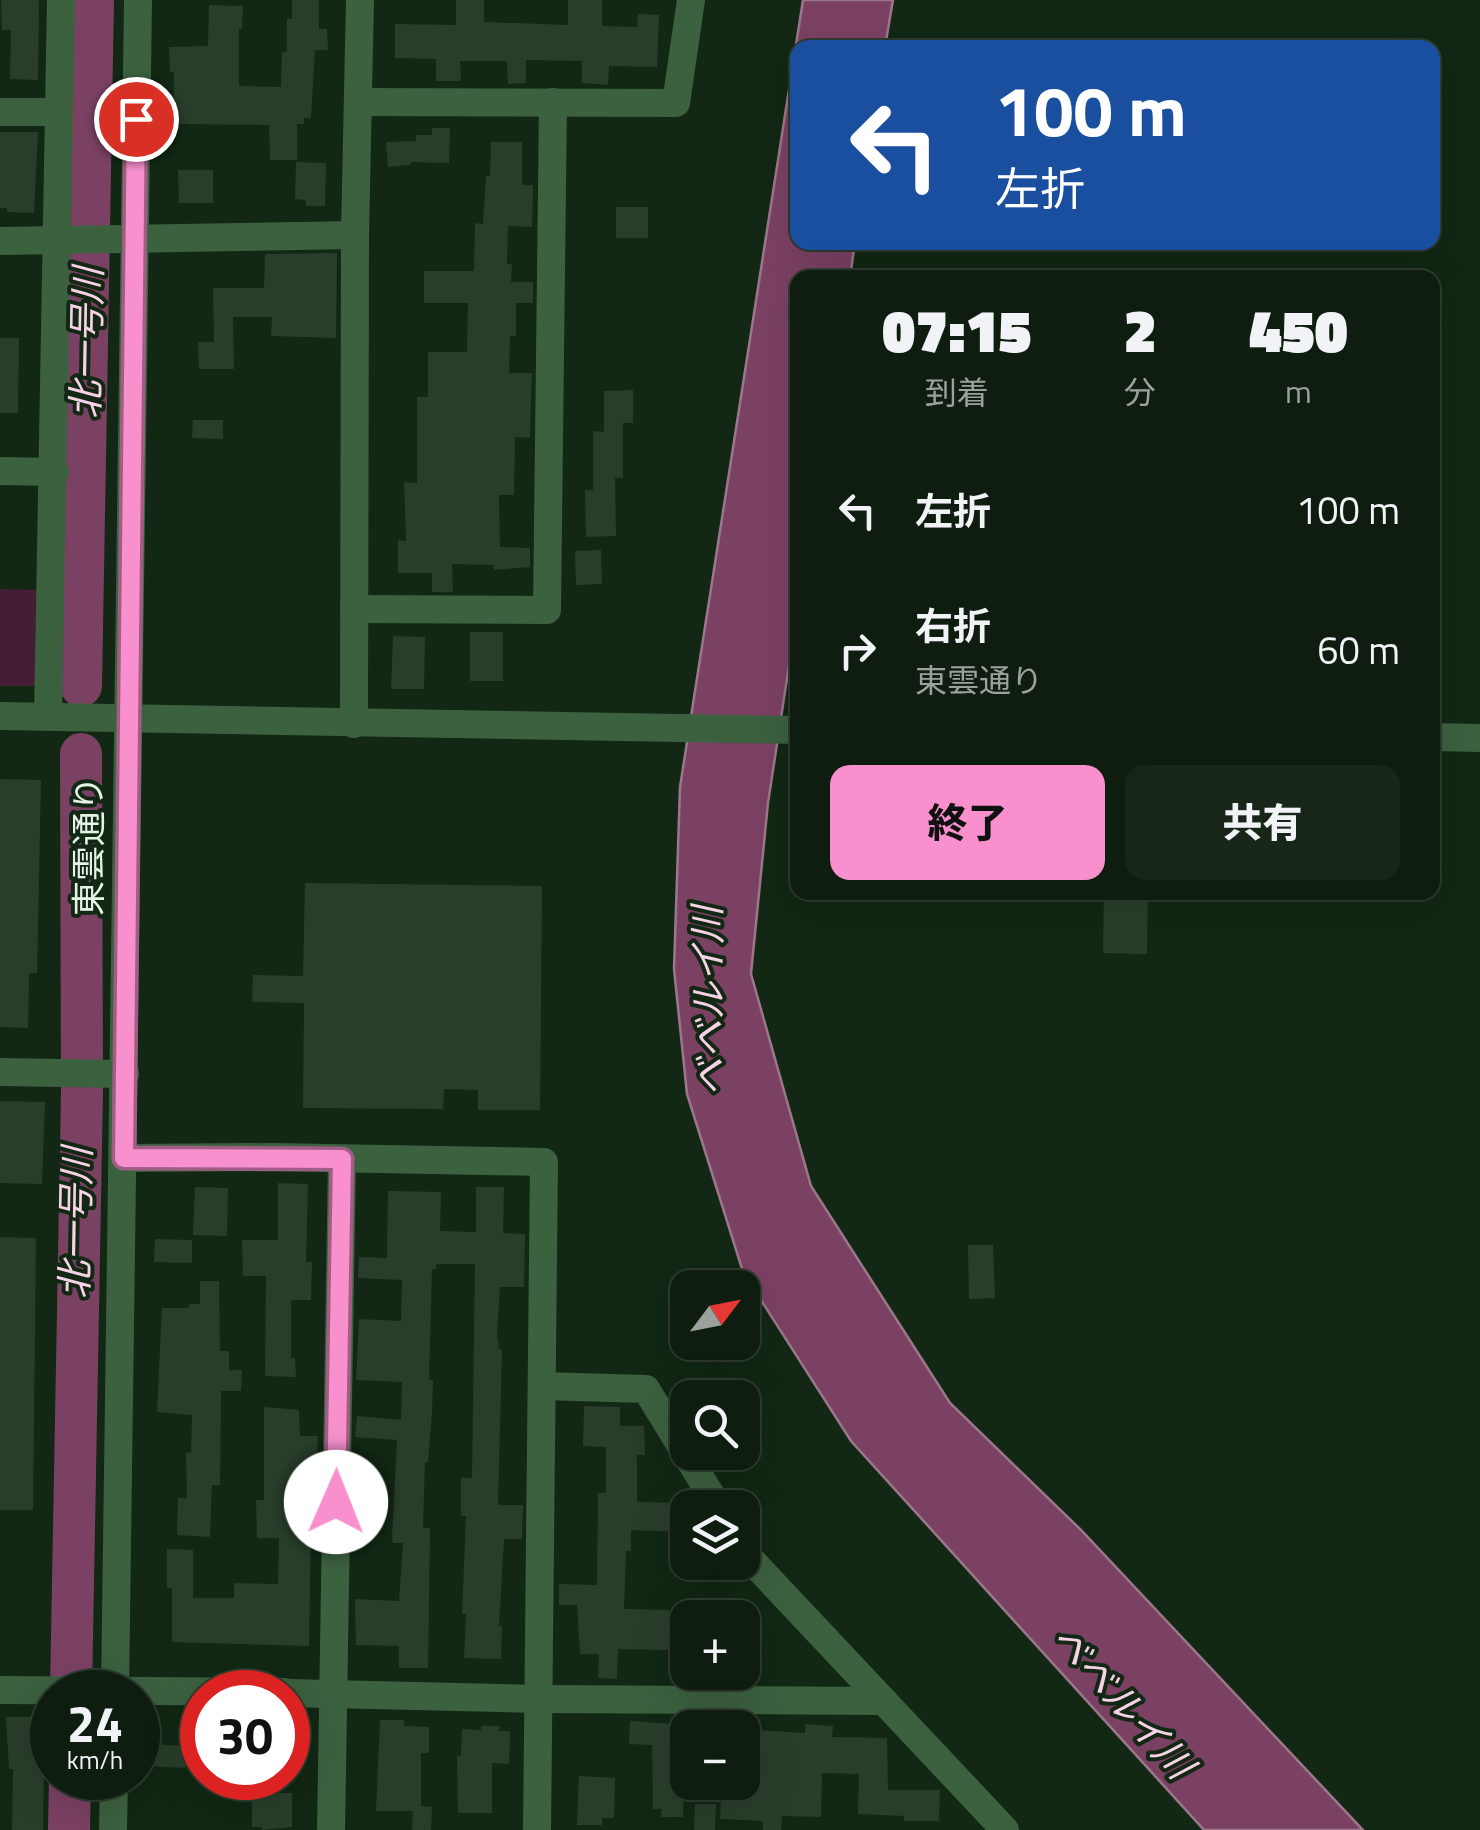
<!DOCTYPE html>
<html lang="ja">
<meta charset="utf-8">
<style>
body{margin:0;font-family:"Titillium Web","Noto Sans JP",sans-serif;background:#172618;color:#f1f3f6;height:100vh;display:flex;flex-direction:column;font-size:38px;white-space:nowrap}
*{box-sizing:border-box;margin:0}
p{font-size:32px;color:#9ba29e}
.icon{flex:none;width:55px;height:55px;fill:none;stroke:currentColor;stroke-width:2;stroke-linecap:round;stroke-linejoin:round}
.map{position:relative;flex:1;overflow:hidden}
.side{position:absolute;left:790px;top:270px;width:650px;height:630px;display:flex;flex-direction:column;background:#0e1d0f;border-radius:20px;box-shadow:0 10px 40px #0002,0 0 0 2px #2e3b2f}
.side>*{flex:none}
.hud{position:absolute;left:790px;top:40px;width:650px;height:210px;border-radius:20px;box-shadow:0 10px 40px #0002,0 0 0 2px #2e3b2f;background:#1a4fa0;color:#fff;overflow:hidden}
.needle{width:65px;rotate:58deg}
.fabs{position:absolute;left:670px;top:1270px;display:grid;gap:20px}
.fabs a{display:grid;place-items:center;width:90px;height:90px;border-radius:20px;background:#0e1d0f;box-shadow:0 10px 40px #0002,0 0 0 2px #2e3b2f;font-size:50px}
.speed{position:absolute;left:30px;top:1670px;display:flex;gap:20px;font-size:50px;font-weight:700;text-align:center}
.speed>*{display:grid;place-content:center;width:130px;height:130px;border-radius:50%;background:#0e1d0f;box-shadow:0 10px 40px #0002,0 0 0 2px #2e3b2f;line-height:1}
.speed small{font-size:25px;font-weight:400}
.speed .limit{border:15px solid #d22;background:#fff;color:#111}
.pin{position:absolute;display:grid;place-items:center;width:85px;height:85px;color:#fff;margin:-42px;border:5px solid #fff;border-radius:50%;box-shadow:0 2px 10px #0007}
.me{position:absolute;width:110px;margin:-55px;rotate:1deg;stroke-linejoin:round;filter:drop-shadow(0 0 8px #0008)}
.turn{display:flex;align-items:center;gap:35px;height:210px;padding:0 40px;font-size:45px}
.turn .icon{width:130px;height:130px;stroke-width:2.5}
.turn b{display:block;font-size:70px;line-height:85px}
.eta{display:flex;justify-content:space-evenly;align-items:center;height:170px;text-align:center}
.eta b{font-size:60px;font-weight:800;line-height:70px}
.button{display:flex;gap:20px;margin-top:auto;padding:20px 40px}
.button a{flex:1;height:115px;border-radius:20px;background:#f790cd;color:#111;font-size:40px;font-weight:800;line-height:115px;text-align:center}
.button a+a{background:#172618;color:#f1f3f6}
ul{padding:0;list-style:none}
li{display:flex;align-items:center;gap:30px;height:140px;padding:0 40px}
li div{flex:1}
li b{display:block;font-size:38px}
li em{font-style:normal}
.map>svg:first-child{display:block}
</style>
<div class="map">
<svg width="1480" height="1830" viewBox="0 0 1480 1830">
<rect width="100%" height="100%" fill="#122714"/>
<!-- green -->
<path fill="#451d35" d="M0 589 36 590 35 686H0Z"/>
<!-- water -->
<path fill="#7b4163" stroke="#9b778a" stroke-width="2.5" d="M803 0H893L885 47 798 48V242L855 243 850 277 798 278 797 613 768 803 751 974 811 1186 950 1403 1080 1529 1363 1830H1204L851 1441 743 1272 687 1094 674 969 680 787Z"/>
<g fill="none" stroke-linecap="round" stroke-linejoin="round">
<!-- river -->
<g stroke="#7b4163" stroke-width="42">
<path d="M81 686 93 0"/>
<path d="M71 1692 82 1091 81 754"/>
<path d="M69 1830 70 1778"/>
</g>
</g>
<!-- building -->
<g fill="#293e2a">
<path d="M1 0H39L38 80 10 79 11 30H2Z"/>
<path d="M292 0H319V29H327L328 50H315L311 118H304V124H297V160H270L269 125 173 124 174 72H170L169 47 208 46 209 5 243 6 242 29H239V86L281 87 282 52H287V19H292Z"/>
<path d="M456 0H484V22L568 25V0H602V26L637 27 638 14 659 15 657 67 609 66 608 85 582 83V61L526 60V83L508 84 507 61H460L461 81H436V59L395 58V24L456 25Z"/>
<path d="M432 128H450L449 163 411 162V165L388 167 386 142 416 141V135H432Z"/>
<path d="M0 132H38L34 213 7 212V208H0Z"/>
<path d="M491 142H522V185H533L532 227 508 226 507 264H512L511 282H533V303H516V336H510L509 373H532L530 438 515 437 514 495H499L500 547 530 548V567L494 570V565L452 564 453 592H432V573H398V540L406 541 404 482 417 483V397H428V352H467L468 303H424V271H474L475 223 483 224 486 176H490Z"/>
<path d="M296 162 326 163 325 206H306L305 200 295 199Z"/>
<path d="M178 170H213V203H179Z"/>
<rect x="616" y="207" width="32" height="31"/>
<path d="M337 253 336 338 271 336 272 317H233L234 369H199L198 342H214L213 288H264L265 254Z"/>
<path d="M0 338H19L18 413H0Z"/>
<path d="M633 390V423H623V478H615L616 536 586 537 585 490H593V431L604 432V391Z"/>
<path d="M193 420H223V439L192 438Z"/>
<path d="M601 550 602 584 576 585 575 551Z"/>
<rect x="470" y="632" width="33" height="49"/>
<path d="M393 636 425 637 424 689H391Z"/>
<path d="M0 779 41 780 37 973H29L28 1028 0 1027Z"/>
<path d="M305 883 542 886 540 1110H478V1090L444 1089 443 1109 303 1108 304 1003 252 1002 253 975 303 976Z"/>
<path d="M1104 892H1148L1147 954 1103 953Z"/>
<path d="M0 1101 45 1102 42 1184 0 1183Z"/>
<path d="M278 1183 308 1184 306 1262H312L311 1300H291V1358H295L296 1377 265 1376 266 1276H243L242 1240H278Z"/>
<path d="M195 1187 228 1188 227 1236 193 1235Z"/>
<path d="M476 1187H504L503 1233 525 1234 524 1287H500L497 1333 499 1349H502L498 1505H523L522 1539H504L499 1626H502L501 1659 464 1658 466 1614H462L466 1516H461V1478H472L475 1264H436V1269H432L429 1380H433L432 1413 428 1462H425L423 1528H430L428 1668H399V1646L356 1645 355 1599 399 1601 403 1543H393L392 1537 397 1440 355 1437 357 1416 401 1420 402 1382 356 1380 359 1319 401 1321 402 1280 358 1278 359 1257 387 1258 388 1191 441 1192 440 1231 476 1232Z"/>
<path d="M0 1237 36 1238 33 1510H0Z"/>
<path d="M155 1239 192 1240V1263L154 1262Z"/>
<path d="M968 1245H993L995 1298 969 1299Z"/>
<path d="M200 1281H219L220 1351H229V1370H242L241 1391H221L220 1485H212L210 1537 177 1535 178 1498H187L186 1452 191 1453 192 1415 157 1412 162 1308H189V1304H200Z"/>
<path d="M584 1406 620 1407V1426H644L645 1455H637V1502L688 1503V1532L631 1530V1551H626L624 1609 669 1610V1650L618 1649 617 1679 598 1678 599 1654H580L577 1605H559V1584L597 1585 598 1493H606V1447L583 1446Z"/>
<path d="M264 1407 299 1410 300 1436H318L315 1500H319V1521H311L309 1646 172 1642V1588H167V1549L193 1550V1598H234V1583L278 1584 279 1538H257L256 1500H264Z"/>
<path d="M6 1717H38L37 1755H44L43 1830H12L13 1769H9Z"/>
<path d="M380 1720H404V1726L429 1727V1753H421V1806L432 1807 431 1830H412L413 1811H376Z"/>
<path d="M630 1721 686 1725 683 1817H661L662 1809H653L652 1745 629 1744Z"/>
<path d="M805 1724 833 1726 832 1737 887 1738 888 1790H940L939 1821H904V1816L858 1814 859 1774 822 1773 821 1817 782 1816 781 1830H763V1821L720 1819 722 1782H742V1729L805 1733Z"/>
<path d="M481 1726H500L499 1731H510L509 1764 492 1763V1813H458L457 1756H461L462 1729 481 1730Z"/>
<path d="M148 1744 185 1746V1768L147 1766Z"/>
<path d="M579 1776 615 1778 614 1818H602V1825H577Z"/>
<path d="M252 1793H292V1827L262 1830V1827H252Z"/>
<path d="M695 1804H716L715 1830H694Z"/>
</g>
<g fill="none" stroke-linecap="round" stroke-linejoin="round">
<!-- minor -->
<g stroke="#3c613f" stroke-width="28">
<path d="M359 102 676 103 691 0"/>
<path d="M0 112H51"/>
<path d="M0 241 355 235 360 0"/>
<path d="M0 471 55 472"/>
<path d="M354 609 547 610 553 102"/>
<path d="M0 716 798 730"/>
<path d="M48 716 61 0"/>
<path d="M354 724 355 235"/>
<path d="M1432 737 1480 738"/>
<path d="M0 1072 125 1074"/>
<path d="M124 1158 273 1157 544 1162 537 1830"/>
<path d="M542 1386 646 1389 719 1508"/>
<path d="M742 1546 750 1559 1005 1830"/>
<path d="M0 1690 284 1692"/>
<path d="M115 1692 138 0"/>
<path d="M288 1693 539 1699 884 1701"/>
<path d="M113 1830 114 1778"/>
<path d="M331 1830 342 1159"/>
</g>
</g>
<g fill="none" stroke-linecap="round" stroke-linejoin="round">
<!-- route casing -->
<g stroke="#a15e85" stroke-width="25">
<path id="route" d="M136 119 124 1158 342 1159 336 1502"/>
</g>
<!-- route -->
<use href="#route" stroke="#f790cd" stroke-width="18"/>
</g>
<g text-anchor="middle" stroke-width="8" stroke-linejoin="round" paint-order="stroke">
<!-- street labels -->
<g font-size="35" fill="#e6f4e6" stroke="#122714">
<text transform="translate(89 846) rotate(-90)" y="12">東雲通り</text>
</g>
<!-- water labels -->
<g font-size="38" font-style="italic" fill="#f7d2e6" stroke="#122714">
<text transform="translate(87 343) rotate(-89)" y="13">北一号川</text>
<text transform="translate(709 1001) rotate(-91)" y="13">ベベルイ川</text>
<text transform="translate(76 1223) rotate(-89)" y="13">北一号川</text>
<text transform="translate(1122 1702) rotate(48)" y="13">ベベルイ川</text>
</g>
</g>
</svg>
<div class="fabs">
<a><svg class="needle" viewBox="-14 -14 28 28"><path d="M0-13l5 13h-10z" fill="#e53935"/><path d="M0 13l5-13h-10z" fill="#9ba29e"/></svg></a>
<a><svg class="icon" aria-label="search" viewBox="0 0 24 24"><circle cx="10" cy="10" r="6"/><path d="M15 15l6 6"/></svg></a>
<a><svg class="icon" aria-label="layers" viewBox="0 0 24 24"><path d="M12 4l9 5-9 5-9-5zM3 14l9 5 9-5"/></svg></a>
<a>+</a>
<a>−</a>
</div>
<div class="speed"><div>24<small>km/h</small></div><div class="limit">30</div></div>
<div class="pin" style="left:136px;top:119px;background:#d93025"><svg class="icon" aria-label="arrive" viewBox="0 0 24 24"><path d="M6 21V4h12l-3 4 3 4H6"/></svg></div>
<svg class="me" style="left:336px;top:1502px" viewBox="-20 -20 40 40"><circle r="19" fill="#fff"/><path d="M0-13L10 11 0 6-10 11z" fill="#f790cd"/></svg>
<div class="hud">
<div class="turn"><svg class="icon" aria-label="left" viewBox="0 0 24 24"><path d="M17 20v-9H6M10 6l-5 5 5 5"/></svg><div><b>100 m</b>左折</div></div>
</div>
<section class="side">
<div class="eta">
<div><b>07:15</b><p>到着</p></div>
<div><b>2</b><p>分</p></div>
<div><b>450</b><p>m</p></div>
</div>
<ul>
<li><svg class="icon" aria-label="left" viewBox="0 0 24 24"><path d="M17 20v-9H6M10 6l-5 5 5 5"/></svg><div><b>左折</b></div><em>100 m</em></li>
<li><svg class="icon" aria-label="right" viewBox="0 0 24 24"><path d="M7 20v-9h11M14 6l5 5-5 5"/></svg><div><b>右折</b><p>東雲通り</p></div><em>60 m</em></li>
</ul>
<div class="button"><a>終了</a><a>共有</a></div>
</section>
</div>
